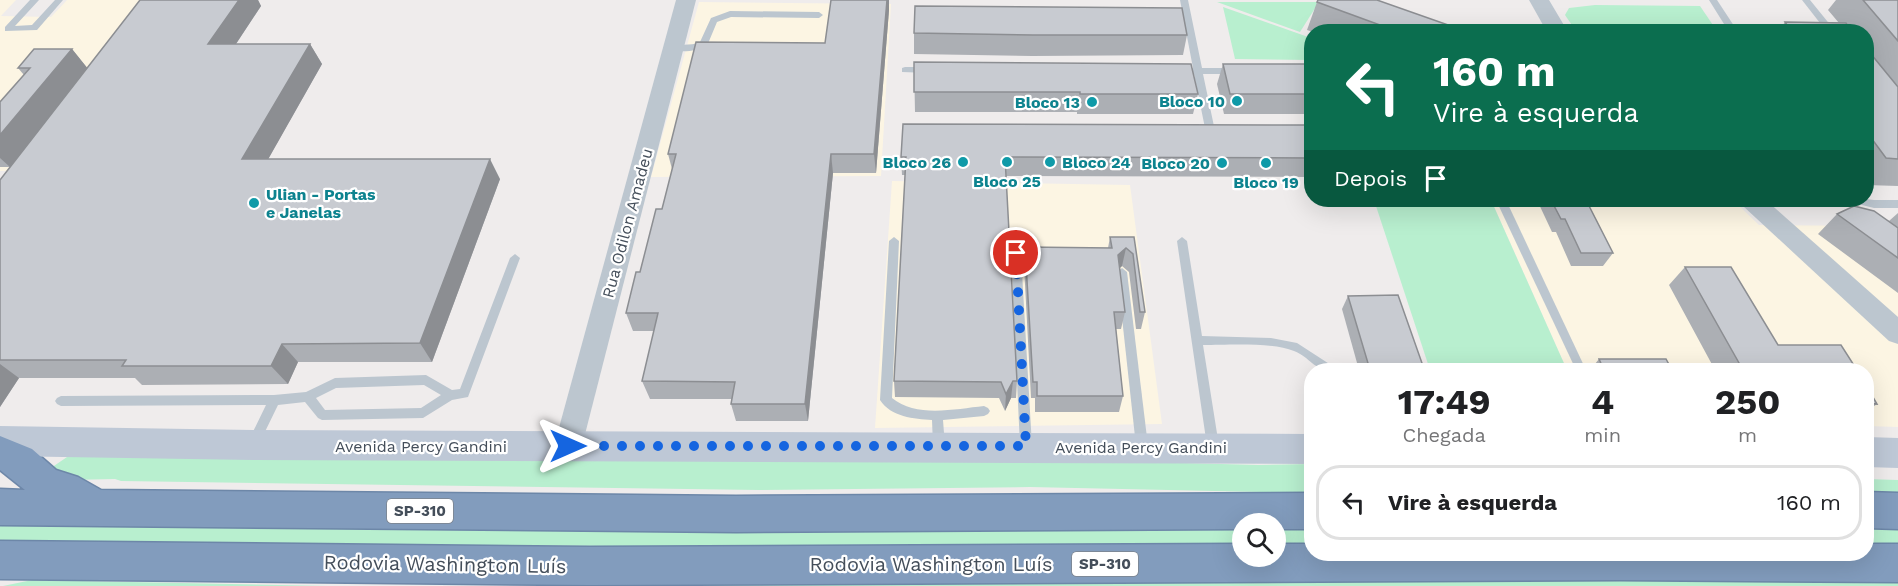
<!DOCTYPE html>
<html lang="pt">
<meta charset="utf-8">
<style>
body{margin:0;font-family:"Work Sans",sans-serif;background:#f2f2f2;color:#202124;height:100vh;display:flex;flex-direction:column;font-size:22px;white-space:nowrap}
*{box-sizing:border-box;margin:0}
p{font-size:20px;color:#757577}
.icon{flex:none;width:33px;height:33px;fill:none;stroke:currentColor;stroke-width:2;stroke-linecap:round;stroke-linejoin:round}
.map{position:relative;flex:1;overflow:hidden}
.panel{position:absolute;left:1304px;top:363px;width:570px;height:198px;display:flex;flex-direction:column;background:#fff;border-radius:24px;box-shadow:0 6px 24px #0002}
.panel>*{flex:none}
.banner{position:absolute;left:1304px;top:24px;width:570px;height:183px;border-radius:24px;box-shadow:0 6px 24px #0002;background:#0b6e4f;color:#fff;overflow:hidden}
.buttons{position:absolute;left:1232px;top:513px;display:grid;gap:12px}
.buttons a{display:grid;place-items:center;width:54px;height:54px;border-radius:50%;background:#fff;box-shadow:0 6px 24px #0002;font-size:30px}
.pin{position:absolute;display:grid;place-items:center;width:51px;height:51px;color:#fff;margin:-26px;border:3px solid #fff;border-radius:50%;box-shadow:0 2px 6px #0007}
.me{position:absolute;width:66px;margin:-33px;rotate:90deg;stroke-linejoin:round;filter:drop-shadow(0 0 4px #0008)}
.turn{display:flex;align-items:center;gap:21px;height:126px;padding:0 30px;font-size:27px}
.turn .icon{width:78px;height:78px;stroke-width:2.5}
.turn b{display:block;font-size:42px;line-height:51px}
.then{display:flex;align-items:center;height:57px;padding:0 30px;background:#0003;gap:12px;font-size:22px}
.eta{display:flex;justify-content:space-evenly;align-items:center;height:102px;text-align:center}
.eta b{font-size:36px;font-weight:700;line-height:42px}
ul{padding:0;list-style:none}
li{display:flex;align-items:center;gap:18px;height:75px;margin:0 12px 9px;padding:0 18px;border:3px solid #e0e0e0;border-radius:24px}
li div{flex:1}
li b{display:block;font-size:22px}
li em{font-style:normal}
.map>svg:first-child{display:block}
</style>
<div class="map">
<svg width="1898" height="586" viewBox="0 0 1898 586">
<rect width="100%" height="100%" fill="#efecec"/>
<!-- commercial -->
<g fill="#fcf5e3">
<path d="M0 0H16L1 16 51 17 67 0H162L25 171H0Z"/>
<path d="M699 2 891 4 881 176 651 177Z"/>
<path d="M892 181 1130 185 1162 424 875 428Z"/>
<path d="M1491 200H1733L1759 225 1898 226V427L1866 426V370H1567Z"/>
</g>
<!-- green -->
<g fill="#b8efcf">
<path d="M1217 2H1319L1300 32Z"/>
<path d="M1595 5 1700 6 1717 31H1576L1565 15 1569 8Z"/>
<path d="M1223 7 1311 38V60L1235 59Z"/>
<path d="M1374 200H1491L1567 370H1430Z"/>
<path d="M70 455 1035 459 1258 465 1311 464V493L1030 487 759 490 121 481 115 479 68 480 45 472Z"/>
<path d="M1866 479 1898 480V496L1866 495Z"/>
<path d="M0 516 1311 521V550L1275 549V524H1242V549L0 543Z"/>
<path d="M1866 520 1898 522V546H1866Z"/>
<path d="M1898 579V586H636L784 581Z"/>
<path d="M32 580 328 586H3Z"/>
</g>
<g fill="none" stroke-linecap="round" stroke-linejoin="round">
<!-- motorway casing -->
<g stroke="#6d87a8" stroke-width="3">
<g id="motorway">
<path d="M0 436 32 449 56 470 78 477 101 490 736 496 1311 493V529H1275V524H1242V529L736 532 0 525V489L25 490 0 470Z"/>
<path d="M1866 492 1898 493V529L1866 528Z"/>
<path d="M0 541 590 547 1242 544V556H1275V544H1311V554H1866V544H1898V582L1620 580 590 585 0 579Z"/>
</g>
</g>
<!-- service -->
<g fill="#bcc6cf" fill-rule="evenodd">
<path d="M30 0H39L15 26 32 25 55 0H63L37 30 5 31V27Z"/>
<path d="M1180 0H1188L1202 68H1235L1239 71 1235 74H1203L1215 131C1211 136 1201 136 1197 131L1199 129 1205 128 1194 74 1189 71 1193 68Z"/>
<path d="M1709 0H1717L1738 32H1729Z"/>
<path d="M1802 0H1810L1836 32H1827Z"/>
<path d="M730 11 819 12 823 15 819 18 731 17 717 22 707 46C696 51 679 54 669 48 677 42 690 47 700 42L711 18Z"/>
<path d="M905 67H929L933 70 929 73 902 72V68Z"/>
<path d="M1866 199 1874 200H1898V208H1874L1854 203 1852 200Z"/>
<path d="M1496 200H1506L1586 370H1576Z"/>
<path d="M894 237 899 241 892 398C916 418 955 409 984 406L988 408 990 411 988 414 984 416 943 420 945 446 943 450 939 451 935 450 933 446 932 420C914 419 891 417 880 400L889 241Z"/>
<path d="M1182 237 1187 241 1202 336 1271 338 1297 343 1334 367 1336 370C1313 372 1312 358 1294 351 1272 342 1228 345 1203 345L1219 446 1217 450 1213 451 1209 450 1207 446 1177 241Z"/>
<path d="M1028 244H1038L1043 248 1042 251 1029 252 1021 255 1032 446 1030 450 1026 451 1022 450 1020 446 1011 253 1012 250Z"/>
<path d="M515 254 520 258 468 397 452 400 423 418 322 420 318 418 305 402 278 405 258 446 254 447 250 446 248 442 266 405 61 406 57 404 55 401 57 398 61 396 274 395 306 392 335 378 426 375 452 390 460 389 510 258ZM424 385 441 395 421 408 325 410 316 398 336 388Z"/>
<path d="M1122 268 1127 272 1148 446 1146 450 1142 451 1138 450 1136 446 1117 272Z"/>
</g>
<!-- tertiary -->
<g fill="#bcc6cf" fill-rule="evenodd">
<path d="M676 0H696L582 446 578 455 568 458 558 455 554 446Z"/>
<path d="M1529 0H1549L1568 32H1547Z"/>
<path d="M1739 200H1766L1898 317V344L1889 341 1743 206Z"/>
</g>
<!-- secondary -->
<g fill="#bec8d6" fill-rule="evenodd">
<path d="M0 426 253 430 1311 434V464L253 460 0 456Z"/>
<path d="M1866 437 1898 438V468L1866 467Z"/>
</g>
<!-- motorway -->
<use href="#motorway" fill="#829cbd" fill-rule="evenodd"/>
</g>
<!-- wall -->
<g fill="#acafb4">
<path d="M140 0H258L261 6 236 44H310L322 64 268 159 500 179 432 362H298L288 384 142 385 135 378H19L0 407V180L10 167H0V102L24 75 18 68 72 49 87 68Z"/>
<path d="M831 0H889V10L876 173H833L808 421H736L731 404 732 399H650L642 381 654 331H633L626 313 662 209 672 169 668 154 825 43Z"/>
<path d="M1836 0H1898V186L1866 185V32H1778L1785 22 1839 23 1828 10Z"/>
<path d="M1317 2 1468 32H1313L1307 30Z"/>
<path d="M914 33 1187 35 1183 55 1032 56 914 54Z"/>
<path d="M914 62 1198 94 1193 114H1077V112H915Z"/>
<path d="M1223 64H1311V114H1224L1217 84Z"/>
<path d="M1311 125V177L1006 176 1017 381 1016 398H1011L1005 411 999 398 895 397 894 381 905 175H902L901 157Z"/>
<path d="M1537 200H1586L1613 253 1603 266H1571L1556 232H1552Z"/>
<path d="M1898 213V293L1818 234 1837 214 1889 221Z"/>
<path d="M1110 237H1134L1145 312 1141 329H1136L1129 272 1122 266 1120 268 1125 312 1121 329H1116L1123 396 1119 412H1035V398H1031L1024 265 1025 247 1108 248Z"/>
<path d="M1685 267 1778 345 1857 370H1715L1669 285Z"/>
<path d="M1348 296 1423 366 1420 370H1359L1342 309Z"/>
<path d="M1599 359 1672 370H1590Z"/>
<path d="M1866 385 1877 404 1866 412Z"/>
</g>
<!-- shaded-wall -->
<g fill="#8c8e92">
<path d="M239 0H258L261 6 222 65 208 44Z"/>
<path d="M887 0H889V10L876 173 874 154Z"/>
<path d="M310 44 322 64 257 179 242 159Z"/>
<path d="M72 49 89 70 10 167 0 158V135Z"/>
<path d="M831 154 833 173 808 421 805 404Z"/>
<path d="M490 159 500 179 432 362 420 343Z"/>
<path d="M1126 248 1122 266 1115 272 1118 255Z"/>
<path d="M282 344 298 362 288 384 271 366Z"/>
<path d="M0 364 19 378 0 407Z"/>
<path d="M1013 381 1011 398 1005 411 1006 394Z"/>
</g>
<!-- building -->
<g fill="#c8cbd1" stroke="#8c8e92" stroke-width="1.5">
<path d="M140 0H239L208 44H310L242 159H490L420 343 282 344 271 366H122L126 360H0V180Z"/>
<path d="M831 0H887L874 154H831L805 404H731L735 382 642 381 658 313H626L636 272H640L656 209H662L676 154H668L696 42 825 43Z"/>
<path d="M1318 0H1377L1468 32H1399L1317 2Z"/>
<path d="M1863 0H1898V41Z"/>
<path d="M915 6 1182 8 1187 35H1033L914 33Z"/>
<path d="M1785 22 1846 23 1852 32H1792Z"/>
<path d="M1866 48 1898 87V159L1886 158 1866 131Z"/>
<path d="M34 49H72L0 135V102L30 68H18Z"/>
<path d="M914 62 1191 64 1198 94H1080V92H914Z"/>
<path d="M1223 64H1311V94H1230Z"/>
<path d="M903 124 1311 125V158L1005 157 1017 381H1013L1006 394 1001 382 894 381 906 157H901Z"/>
<path d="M1551 200H1586L1613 253H1581L1565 219H1561Z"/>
<path d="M1854 206 1874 211 1898 228V258L1837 214Z"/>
<path d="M1110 237H1134L1145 312H1140L1133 254 1126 248 1118 255 1125 312H1114L1123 396H1037V382H1033L1025 247 1112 248Z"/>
<path d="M1685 267H1731L1778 345H1841L1857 370H1743Z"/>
<path d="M1398 295 1423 366H1407L1409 370H1370L1348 296Z"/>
<path d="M1599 359H1666L1672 370H1604Z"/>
<path d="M1866 385 1877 404 1866 403Z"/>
</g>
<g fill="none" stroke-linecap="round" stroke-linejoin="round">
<!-- route -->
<path stroke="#1565e0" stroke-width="10" stroke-dasharray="0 18" d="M568 446H1026L1016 253"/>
</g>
<!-- markers -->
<g fill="#0f9aa8" stroke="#fff" stroke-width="2">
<circle cx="1237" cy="101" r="6"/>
<circle cx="1092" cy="102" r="6"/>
<circle cx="963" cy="162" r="6"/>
<circle cx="1007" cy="162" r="6"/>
<circle cx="1050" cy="162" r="6"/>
<circle cx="1222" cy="163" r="6"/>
<circle cx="1266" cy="163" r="6"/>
<circle cx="254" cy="203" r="6"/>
</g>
<g text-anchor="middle" stroke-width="4.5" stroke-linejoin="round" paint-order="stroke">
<!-- shield labels -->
<g fill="#fff" stroke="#7c838c" stroke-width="1.5">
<rect x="387" y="499" width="66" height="24" rx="4.5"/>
<rect x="1072" y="552" width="66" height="24" rx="4.5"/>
</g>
<g font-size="15" font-weight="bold" fill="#444e5a">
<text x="420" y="516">SP-310</text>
<text x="1105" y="569">SP-310</text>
</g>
<!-- culture labels -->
<g font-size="16" font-weight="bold" fill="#0d838f" stroke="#fff" text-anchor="end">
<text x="1225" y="107">Bloco 10</text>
<text x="1080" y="108">Bloco 13</text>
<text x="951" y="168">Bloco 26</text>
<text x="1062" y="168" text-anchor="start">Bloco 24</text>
<text x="1210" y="169">Bloco 20</text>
<text x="1007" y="187" text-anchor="middle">Bloco 25</text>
<text x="1266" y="188" text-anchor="middle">Bloco 19</text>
<text x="266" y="200" text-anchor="start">Ulian - Portas<tspan x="266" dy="18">e Janelas</tspan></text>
</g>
<!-- street labels -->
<g font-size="16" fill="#444e5a" stroke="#fff">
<text transform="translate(627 223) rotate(-75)" y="6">Rua Odilon Amadeu</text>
<text x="421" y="452">Avenida Percy Gandini</text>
<text x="1141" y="453">Avenida Percy Gandini</text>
</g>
<!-- near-street labels -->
<g font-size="20" fill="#444e5a" stroke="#fff">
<text transform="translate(445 564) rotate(1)" y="7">Rodovia Washington Luís</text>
<text x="931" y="571">Rodovia Washington Luís</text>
</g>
</g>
</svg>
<div class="buttons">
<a><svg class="icon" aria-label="search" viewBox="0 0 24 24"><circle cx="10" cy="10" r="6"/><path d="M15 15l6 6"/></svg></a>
</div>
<div class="pin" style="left:1016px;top:253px;background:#d93025"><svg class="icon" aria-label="arrive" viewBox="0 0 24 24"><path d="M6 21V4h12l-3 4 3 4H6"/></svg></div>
<svg class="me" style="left:568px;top:446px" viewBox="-20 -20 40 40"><path d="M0-17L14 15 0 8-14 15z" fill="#1565e0" stroke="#fff" stroke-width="4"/></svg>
<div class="banner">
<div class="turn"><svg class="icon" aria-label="left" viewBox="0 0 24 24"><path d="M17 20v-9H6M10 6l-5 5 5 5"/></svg><div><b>160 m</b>Vire à esquerda</div></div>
<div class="then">Depois<svg class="icon" aria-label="arrive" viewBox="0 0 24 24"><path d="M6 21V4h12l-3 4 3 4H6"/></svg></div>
</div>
<section class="panel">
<div class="eta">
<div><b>17:49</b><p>Chegada</p></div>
<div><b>4</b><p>min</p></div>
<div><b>250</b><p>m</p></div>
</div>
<ul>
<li><svg class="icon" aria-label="left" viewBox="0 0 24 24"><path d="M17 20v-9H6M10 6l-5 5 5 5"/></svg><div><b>Vire à esquerda</b></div><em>160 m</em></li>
</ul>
</section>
</div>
